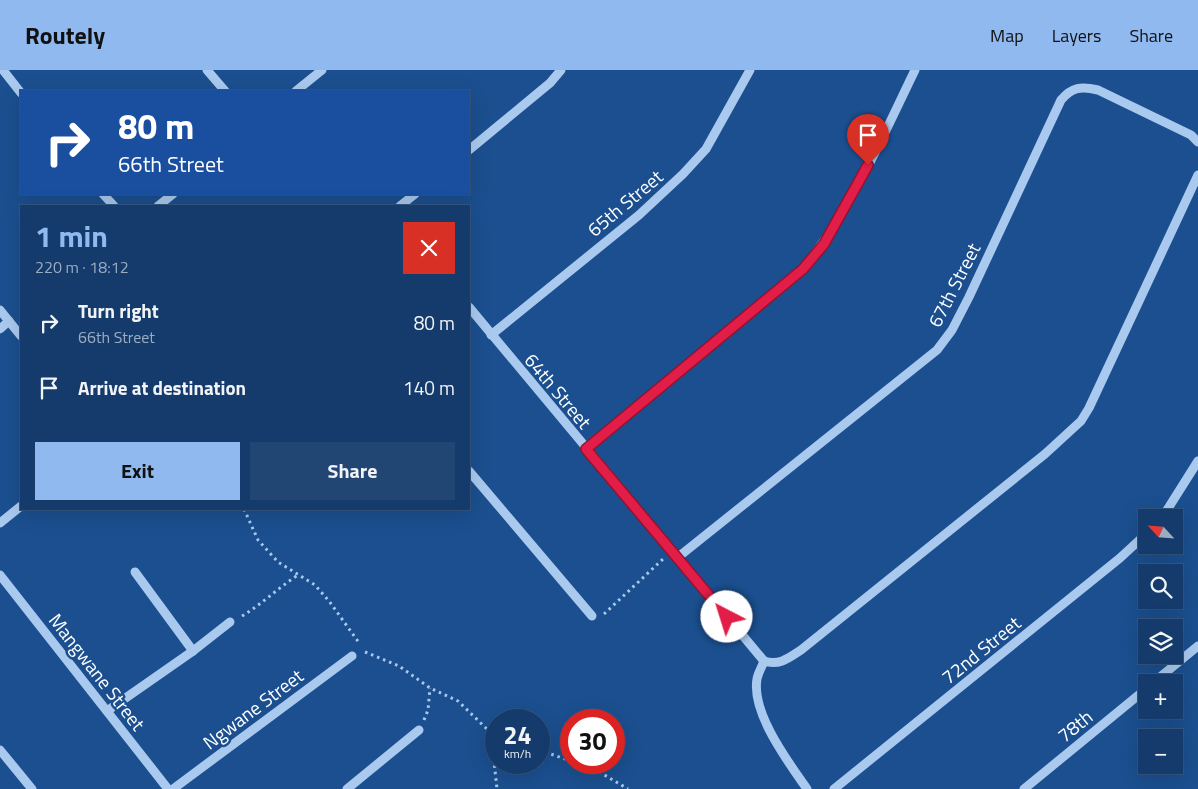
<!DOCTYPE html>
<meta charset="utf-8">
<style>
body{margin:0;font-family:"Titillium Web",sans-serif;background:#214673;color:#f1f3f6;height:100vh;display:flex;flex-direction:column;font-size:19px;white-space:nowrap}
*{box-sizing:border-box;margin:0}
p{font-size:16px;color:#9dadc1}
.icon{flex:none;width:28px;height:28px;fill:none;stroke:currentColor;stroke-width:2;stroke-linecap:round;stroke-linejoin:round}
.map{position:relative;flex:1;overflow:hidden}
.panel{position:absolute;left:20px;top:135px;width:450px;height:305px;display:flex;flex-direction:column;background:#143b6b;border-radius:0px;box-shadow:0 5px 20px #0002,0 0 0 1px #33557e}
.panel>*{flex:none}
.hud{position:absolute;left:20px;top:20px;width:450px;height:105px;border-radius:0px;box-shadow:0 5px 20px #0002,0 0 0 1px #33557e;background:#1a4fa0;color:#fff;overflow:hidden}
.needle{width:32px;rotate:296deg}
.tools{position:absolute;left:1138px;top:439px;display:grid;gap:10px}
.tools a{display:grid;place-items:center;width:45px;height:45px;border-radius:0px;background:#143b6b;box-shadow:0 5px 20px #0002,0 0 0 1px #33557e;font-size:25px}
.speed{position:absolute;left:485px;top:639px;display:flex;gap:10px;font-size:25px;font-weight:700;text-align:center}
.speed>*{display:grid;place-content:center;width:65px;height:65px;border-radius:50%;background:#143b6b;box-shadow:0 5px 20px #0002,0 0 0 1px #33557e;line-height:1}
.speed small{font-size:12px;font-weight:400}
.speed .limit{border:8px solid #d22;background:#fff;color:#111}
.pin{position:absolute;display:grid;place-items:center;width:42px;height:42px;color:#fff;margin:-51px -21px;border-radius:50% 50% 50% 0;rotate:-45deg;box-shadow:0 0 5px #0007}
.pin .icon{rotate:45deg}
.me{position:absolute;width:55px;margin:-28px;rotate:320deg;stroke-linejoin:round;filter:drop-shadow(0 0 4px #0008)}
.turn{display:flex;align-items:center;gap:18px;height:105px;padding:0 15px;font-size:22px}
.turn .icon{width:65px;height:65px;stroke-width:2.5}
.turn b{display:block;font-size:35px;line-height:42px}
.round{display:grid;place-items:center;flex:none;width:52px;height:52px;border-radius:0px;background:#214673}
.overview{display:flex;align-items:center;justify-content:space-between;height:85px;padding:0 15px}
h1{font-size:30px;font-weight:700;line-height:38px;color:#90b9f0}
.cta{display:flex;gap:10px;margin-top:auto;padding:10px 15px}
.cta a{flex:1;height:58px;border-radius:0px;background:#90b9f0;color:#111;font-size:20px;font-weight:700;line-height:58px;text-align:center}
.cta a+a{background:#214673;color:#f1f3f6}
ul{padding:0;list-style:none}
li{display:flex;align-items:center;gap:15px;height:65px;padding:0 15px}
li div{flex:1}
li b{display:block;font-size:19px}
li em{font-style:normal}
header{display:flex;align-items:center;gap:30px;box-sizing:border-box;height:70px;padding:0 25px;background:#90b9f0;color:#111}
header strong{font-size:24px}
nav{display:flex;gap:28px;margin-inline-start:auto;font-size:18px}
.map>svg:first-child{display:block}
</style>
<header>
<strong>Routely</strong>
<nav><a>Map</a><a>Layers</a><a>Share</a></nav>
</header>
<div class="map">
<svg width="1198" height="719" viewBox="0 0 1198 719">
<rect width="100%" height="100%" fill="#1b4f8f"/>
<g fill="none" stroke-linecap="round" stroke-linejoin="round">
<!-- path -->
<g stroke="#a9c9ee" stroke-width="3" stroke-dasharray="2.5 4" stroke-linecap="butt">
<path d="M244 439 258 470 278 492 315 515 329 531 360 574"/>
<path d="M604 544 663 489"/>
<path d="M242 546C262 534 278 518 298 505"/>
<path d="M365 582 399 596 430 618 458 631 491 663 496 664"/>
<path d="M424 650 428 640 430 618"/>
<path d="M491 663 497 719"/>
<path d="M539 680 571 691"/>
<path d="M575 692 596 700 628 719"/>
</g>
<!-- minor -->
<g stroke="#a9c9ee" stroke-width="9">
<path d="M3 0 21 23"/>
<path d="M207 0 225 21"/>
<path d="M296 21 322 0"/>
<path d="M469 80 550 13 561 0"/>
<path d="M103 124 114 136"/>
<path d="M158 136 173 124"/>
<path d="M400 136 415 124"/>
<path d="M469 237 764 591"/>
<path d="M0 240 21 266"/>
<path d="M0 259 9 251"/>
<path d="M491 265 639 145 683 104 706 79 750 0"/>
<path d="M586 379 803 199C851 140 882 68 915 0"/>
<path d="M469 401 592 546"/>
<path d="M1162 448 1198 391"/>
<path d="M0 453 21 436"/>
<path d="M677 488 937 280 952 260 969 227 1061 30C1072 17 1081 16 1098 20L1191 65 1198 72"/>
<path d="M135 502 193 581"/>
<path d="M0 505 168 719"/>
<path d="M764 591C779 596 789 588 801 580L1045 384 1081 351 1089 338 1198 105"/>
<path d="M764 591C762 597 758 603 757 609 751 643 789 693 807 719"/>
<path d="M1154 612 1198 576"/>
<path d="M107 641 193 581 230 552"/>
<path d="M0 680 32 719"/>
<path d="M173 719 352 586"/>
<path d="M347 719 419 660"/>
<path d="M834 719 1120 488 1146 464"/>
<path d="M1024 719 1146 619"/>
</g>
</g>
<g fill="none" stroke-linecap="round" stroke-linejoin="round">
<!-- route casing -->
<g stroke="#92132f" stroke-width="12">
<path id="route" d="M727 547 586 379 803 199 824 174 868 95"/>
</g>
<!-- route -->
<use href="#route" stroke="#e11d48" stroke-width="9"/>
</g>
<g text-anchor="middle" stroke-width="5" stroke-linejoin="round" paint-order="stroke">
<!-- street labels -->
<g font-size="19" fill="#fff" stroke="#1b4f8f">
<text transform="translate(625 133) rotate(-40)" y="7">65th Street</text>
<text transform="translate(954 215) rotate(-63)" y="7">67th Street</text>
<text transform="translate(558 321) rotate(50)" y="7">64th Street</text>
<text transform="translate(981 580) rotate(-39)" y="7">72nd Street</text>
<text transform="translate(97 602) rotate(52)" y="7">Mangwane Street</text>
<text transform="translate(253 639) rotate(-37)" y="7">Ngwane Street</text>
<text transform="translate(1075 656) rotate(-39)" y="7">78th</text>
</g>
</g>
</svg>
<div class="tools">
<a><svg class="needle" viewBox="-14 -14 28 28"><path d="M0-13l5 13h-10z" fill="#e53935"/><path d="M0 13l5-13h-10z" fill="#9dadc1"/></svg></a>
<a><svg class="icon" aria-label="search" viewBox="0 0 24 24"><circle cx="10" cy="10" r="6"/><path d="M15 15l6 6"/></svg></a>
<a><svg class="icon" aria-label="layers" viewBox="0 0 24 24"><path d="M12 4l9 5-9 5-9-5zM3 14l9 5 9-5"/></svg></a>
<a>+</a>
<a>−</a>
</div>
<div class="speed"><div>24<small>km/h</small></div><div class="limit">30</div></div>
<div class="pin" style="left:868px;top:95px;background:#d93025"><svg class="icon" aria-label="arrive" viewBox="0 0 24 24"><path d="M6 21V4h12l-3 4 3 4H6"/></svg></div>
<svg class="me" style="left:727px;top:547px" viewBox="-20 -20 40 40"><circle r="19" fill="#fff"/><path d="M0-13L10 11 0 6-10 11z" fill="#e11d48"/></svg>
<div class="hud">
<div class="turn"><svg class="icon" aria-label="right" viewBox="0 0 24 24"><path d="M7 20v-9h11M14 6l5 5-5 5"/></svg><div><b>80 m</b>66th Street</div></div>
</div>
<section class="panel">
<div class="overview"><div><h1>1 min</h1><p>220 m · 18:12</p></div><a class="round" style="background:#d93025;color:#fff"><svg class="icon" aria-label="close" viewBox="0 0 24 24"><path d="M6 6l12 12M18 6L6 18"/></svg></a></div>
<ul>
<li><svg class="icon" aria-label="right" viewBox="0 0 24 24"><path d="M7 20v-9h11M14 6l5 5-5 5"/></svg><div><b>Turn right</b><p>66th Street</p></div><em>80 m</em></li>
<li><svg class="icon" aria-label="arrive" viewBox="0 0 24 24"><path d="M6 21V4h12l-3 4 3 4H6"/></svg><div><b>Arrive at destination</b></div><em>140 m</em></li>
</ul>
<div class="cta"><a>Exit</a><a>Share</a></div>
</section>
</div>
